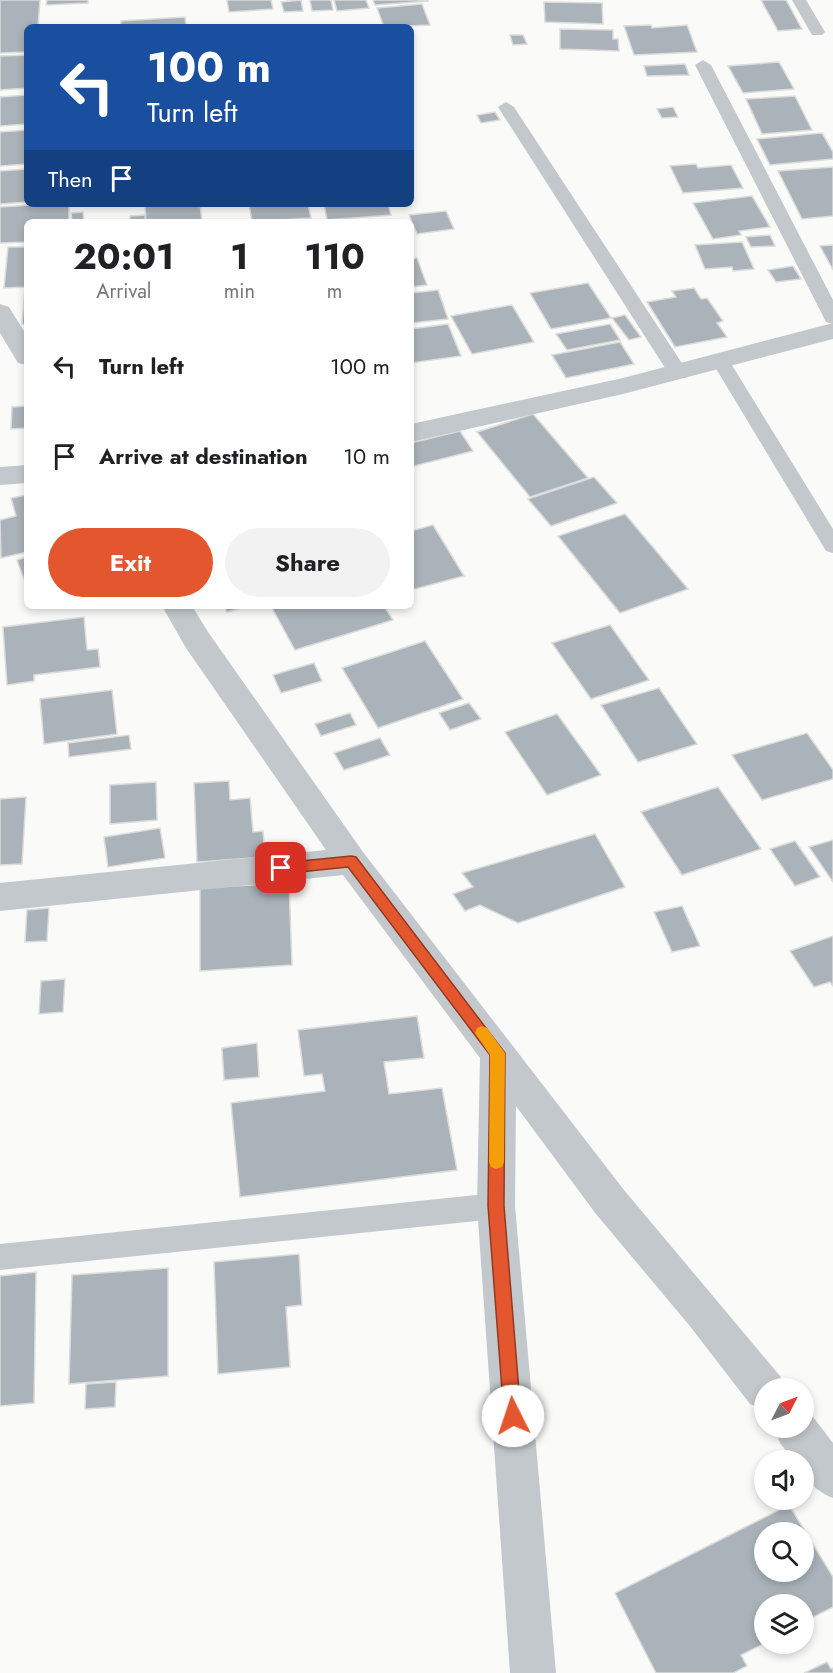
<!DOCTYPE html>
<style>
body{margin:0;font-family:Jost,sans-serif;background:#f2f2f2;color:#202124;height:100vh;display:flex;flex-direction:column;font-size:22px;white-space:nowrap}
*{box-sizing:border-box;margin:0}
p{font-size:20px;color:#757577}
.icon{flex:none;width:33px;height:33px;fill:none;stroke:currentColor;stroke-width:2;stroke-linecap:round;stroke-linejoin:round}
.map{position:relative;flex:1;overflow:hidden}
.drawer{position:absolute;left:24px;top:219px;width:390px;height:390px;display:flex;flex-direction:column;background:#fff;border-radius:9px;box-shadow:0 3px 9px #0003}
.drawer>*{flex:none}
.hud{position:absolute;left:24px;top:24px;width:390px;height:183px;border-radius:9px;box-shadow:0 3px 9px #0003;background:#1a4fa0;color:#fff;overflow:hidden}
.needle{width:39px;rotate:48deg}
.fabs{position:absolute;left:754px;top:1378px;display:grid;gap:12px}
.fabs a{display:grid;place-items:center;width:60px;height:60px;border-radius:50%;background:#fff;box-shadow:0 3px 9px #0003;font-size:30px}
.pin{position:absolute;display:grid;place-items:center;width:51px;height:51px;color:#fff;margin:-26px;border-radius:12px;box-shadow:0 3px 9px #0006}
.me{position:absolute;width:66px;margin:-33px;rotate:356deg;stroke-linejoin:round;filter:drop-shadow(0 0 4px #0008)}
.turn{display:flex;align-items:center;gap:21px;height:126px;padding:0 24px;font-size:27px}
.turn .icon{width:78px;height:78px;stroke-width:2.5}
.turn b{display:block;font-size:42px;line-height:51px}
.then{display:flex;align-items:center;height:57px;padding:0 24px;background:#0003;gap:12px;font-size:22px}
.eta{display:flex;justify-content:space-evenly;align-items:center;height:102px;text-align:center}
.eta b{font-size:36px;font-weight:700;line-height:42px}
.button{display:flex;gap:12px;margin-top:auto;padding:12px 24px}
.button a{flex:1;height:69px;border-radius:36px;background:#e4572e;color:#fff;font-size:24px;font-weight:700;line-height:69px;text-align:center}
.button a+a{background:#f2f2f2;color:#202124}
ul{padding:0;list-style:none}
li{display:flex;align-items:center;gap:18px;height:90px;padding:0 24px}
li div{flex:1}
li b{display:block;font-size:22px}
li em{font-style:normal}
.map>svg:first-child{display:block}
</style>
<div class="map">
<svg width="833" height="1673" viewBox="0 0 833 1673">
<rect width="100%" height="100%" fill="#fafaf8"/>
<!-- building -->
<g fill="#aab3b9" stroke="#dcdcda" stroke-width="1.5" fill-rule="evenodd">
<path d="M0 0H40L38 27H27V52L0 53Z"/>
<path d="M47 0H88V3L46 5Z"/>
<path d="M227 0H271L273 9 229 12Z"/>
<path d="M301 0 303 11 284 12 281 2Z"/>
<path d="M310 0H331L333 10 312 11Z"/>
<path d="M334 0H366L369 8 337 11Z"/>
<path d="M373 0H428V1L375 5Z"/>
<path d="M761 0H786L802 29 778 31Z"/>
<path d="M544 2 602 3 603 24 545 22Z"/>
<path d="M422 4 430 25 384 27 377 8Z"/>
<path d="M185 17 186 27H121V21Z"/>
<path d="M651 25 652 28 687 25 697 52 634 55 624 26Z"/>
<path d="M560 29 613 30V39H618L619 51 560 49Z"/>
<path d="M510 35H523L527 44 513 45Z"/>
<path d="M27 55V88L0 90V56Z"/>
<path d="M779 62 794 89 743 93 728 66Z"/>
<path d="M685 64 689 75 647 76 644 66Z"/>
<path d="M27 95V124L0 126V97Z"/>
<path d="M795 96 812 130 762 134 746 99Z"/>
<path d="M673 107 678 117 662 118 657 109Z"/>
<path d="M495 112 500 120 481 123 477 115Z"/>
<path d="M27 130V164L0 166V132Z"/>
<path d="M822 133 833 152V159L770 165 757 139Z"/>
<path d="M696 164 698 168 731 165 743 188 683 193 670 166Z"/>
<path d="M833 167V216L802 219 778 171Z"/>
<path d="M27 169V202L0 204V171Z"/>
<path d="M752 196 770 227 739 231 741 235 713 239 693 203Z"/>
<path d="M46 204H69V222H27V242L0 243V207Z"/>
<path d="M145 204H200L202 222H146Z"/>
<path d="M249 204H308L311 218 252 222Z"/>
<path d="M324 204H388L391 215 327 220Z"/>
<path d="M446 211 454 229 417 234 409 215Z"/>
<path d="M83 212 84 222H72L71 213Z"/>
<path d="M145 215V222H130V216Z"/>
<path d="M770 235 775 246 751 247 746 237Z"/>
<path d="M742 242 754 269 733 271 732 267 705 269 695 245Z"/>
<path d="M833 245V270L820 246Z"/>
<path d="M8 247H27V287L4 288Z"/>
<path d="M417 258 427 285 411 287V259Z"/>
<path d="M793 266 801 279 776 282 768 270Z"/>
<path d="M588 283 611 318 551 329 530 293Z"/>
<path d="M694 288 701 299 707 298 723 321 717 323 727 337 675 347 647 302 676 297 672 291Z"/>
<path d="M25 289 27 324H22Z"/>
<path d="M438 290 448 319 411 323V293Z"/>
<path d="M512 305 534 342 472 354 451 316Z"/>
<path d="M625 315 641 337 629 340 612 318Z"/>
<path d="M448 324 461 356 411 363V329Z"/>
<path d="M610 324 620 340 567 350 556 334Z"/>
<path d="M620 342 634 364 566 378 552 355Z"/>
<path d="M27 406V428L11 429 12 407Z"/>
<path d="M533 414 588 478 530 497 477 432Z"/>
<path d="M460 431 473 451 414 466 411 461V443Z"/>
<path d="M594 477 617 503 551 526 528 499Z"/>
<path d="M27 495V552L1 558 0 520 16 516 11 498Z"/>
<path d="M625 514 688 589 620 613 558 536Z"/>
<path d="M433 525 464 576 411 590V531Z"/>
<path d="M27 557V579H24L17 560Z"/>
<path d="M224 606H249L227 612Z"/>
<path d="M271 606H384L393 620 295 650Z"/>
<path d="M84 617 87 650 98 649 100 667 34 675V681L7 685 3 627Z"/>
<path d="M610 625 649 680 591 699 552 643Z"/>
<path d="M425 641 463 699 378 728 342 668Z"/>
<path d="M314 663 322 681 281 693 273 675Z"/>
<path d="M659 688 697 744 638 762 601 705Z"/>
<path d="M112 690 117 734 44 744 40 699Z"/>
<path d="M469 703 481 719 450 730 439 713Z"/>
<path d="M350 713 356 725 321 736 315 724Z"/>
<path d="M557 714 601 775 547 795 505 732Z"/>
<path d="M807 733 833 770V779L762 800 732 755Z"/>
<path d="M129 735 131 749 69 757 68 743Z"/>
<path d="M380 738 390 755 344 770 334 753Z"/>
<path d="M229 781 230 800 250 798 253 832 263 831 265 857 197 862 194 783Z"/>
<path d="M156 782 157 820 110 824V785Z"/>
<path d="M718 787 761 849 682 875 641 812Z"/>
<path d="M26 797 22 864 0 865V799Z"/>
<path d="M160 828 165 858 108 867 104 837Z"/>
<path d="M595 834 625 887 518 923 480 905 465 911 453 894 473 887 462 873Z"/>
<path d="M833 840V882L809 847Z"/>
<path d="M795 841 820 877 795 886 770 849Z"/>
<path d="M289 883 292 965 200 971V888Z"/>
<path d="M682 906 700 946 672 952 654 912Z"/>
<path d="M49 908 47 941 25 942 27 910Z"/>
<path d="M833 936V986L830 982 814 987 790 951Z"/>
<path d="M65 979 63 1012 39 1014 41 981Z"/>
<path d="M417 1016 424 1058 384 1062 389 1094 442 1088 457 1170 240 1197 231 1103 325 1091 322 1074 304 1076 298 1030Z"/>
<path d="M257 1043 259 1077 224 1080 222 1048Z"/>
<path d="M299 1254 302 1305 286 1307 290 1367 218 1374 214 1262Z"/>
<path d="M168 1268V1376L69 1384 72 1275Z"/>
<path d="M36 1272 34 1403 0 1406V1276Z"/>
<path d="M116 1382 115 1407 85 1409 86 1384Z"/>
<path d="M789 1505 833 1577V1607L804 1622V1605H765V1643L741 1655 747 1666 733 1673H656L615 1593ZM765 1533H804V1572H765Z"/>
<path d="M827 1662 831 1669 833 1668V1673H804Z"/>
</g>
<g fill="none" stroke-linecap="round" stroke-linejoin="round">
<!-- service -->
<g fill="#c3c8cc" fill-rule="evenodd">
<path d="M792 0H806L825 32 822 35H812Z"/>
<path d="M703 60 711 65 833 300V324L826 322 824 318 695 65Z"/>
<path d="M506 102 514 107 689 374 686 378H672L669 374 498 107Z"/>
<path d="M721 356 728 358 730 362 833 529V553L826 551 712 362 714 358Z"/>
<path d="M496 1193 506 1197 510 1206 506 1215 496 1219 0 1270V1244Z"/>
</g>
<!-- minor -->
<g fill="#c3c8cc" fill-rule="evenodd">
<path d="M0 304 9 307 27 336V365L18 363 0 333Z"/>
<path d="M833 323V339L623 394 411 442V424L623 378Z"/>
<path d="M27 465V483L0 485V467Z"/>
<path d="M162 606H192L208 632 363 852 624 1190 780 1376 785 1389H765V1410L750 1404 689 1325 596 1214 516 1106 515 1206 556 1673H510L477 1206 480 1058 343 875 0 911V883L326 850 186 648Z"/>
<path d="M804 1411 810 1413 833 1443V1498C816 1491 804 1481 804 1461H794L780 1443 774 1428H804Z"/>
</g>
</g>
<!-- route -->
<path fill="#e4572e" stroke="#94391e" stroke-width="1.5" d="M351 856 356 857 505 1053 504 1206 521 1416 519 1422 513 1425 506 1422 504 1416 488 1206 490 1055 348 867 281 874 274 868 281 863Z"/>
<!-- slow -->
<path fill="#f59e0b" d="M482 1026 487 1028 505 1053 504 1162 502 1167 496 1169 491 1167 489 1162 490 1055 475 1033 477 1028Z"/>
</svg>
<div class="fabs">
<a><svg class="needle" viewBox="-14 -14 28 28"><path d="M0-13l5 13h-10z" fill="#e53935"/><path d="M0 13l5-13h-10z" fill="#757577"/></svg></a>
<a><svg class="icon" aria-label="sound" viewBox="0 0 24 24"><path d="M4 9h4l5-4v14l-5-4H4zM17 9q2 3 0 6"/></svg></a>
<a><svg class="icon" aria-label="search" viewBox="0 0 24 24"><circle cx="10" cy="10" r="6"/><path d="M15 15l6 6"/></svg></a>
<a><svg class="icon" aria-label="layers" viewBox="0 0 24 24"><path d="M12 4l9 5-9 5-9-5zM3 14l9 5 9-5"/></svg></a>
</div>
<div class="pin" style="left:281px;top:868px;background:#d93025"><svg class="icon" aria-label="arrive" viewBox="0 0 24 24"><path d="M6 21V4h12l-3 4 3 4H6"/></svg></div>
<svg class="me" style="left:513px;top:1416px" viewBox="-20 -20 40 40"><circle r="19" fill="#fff"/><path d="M0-13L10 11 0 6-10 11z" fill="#e4572e"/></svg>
<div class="hud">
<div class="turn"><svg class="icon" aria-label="left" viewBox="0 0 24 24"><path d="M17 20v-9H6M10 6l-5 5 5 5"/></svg><div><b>100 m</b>Turn left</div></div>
<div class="then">Then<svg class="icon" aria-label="arrive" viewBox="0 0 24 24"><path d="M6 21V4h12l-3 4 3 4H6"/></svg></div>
</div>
<section class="drawer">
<div class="eta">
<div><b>20:01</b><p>Arrival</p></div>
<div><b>1</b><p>min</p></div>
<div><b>110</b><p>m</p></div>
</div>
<ul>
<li><svg class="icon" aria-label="left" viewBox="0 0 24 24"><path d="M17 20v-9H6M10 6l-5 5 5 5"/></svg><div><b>Turn left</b></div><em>100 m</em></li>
<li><svg class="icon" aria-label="arrive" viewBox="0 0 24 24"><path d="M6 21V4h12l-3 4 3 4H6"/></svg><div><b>Arrive at destination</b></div><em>10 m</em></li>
</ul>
<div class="button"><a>Exit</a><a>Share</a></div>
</section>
</div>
